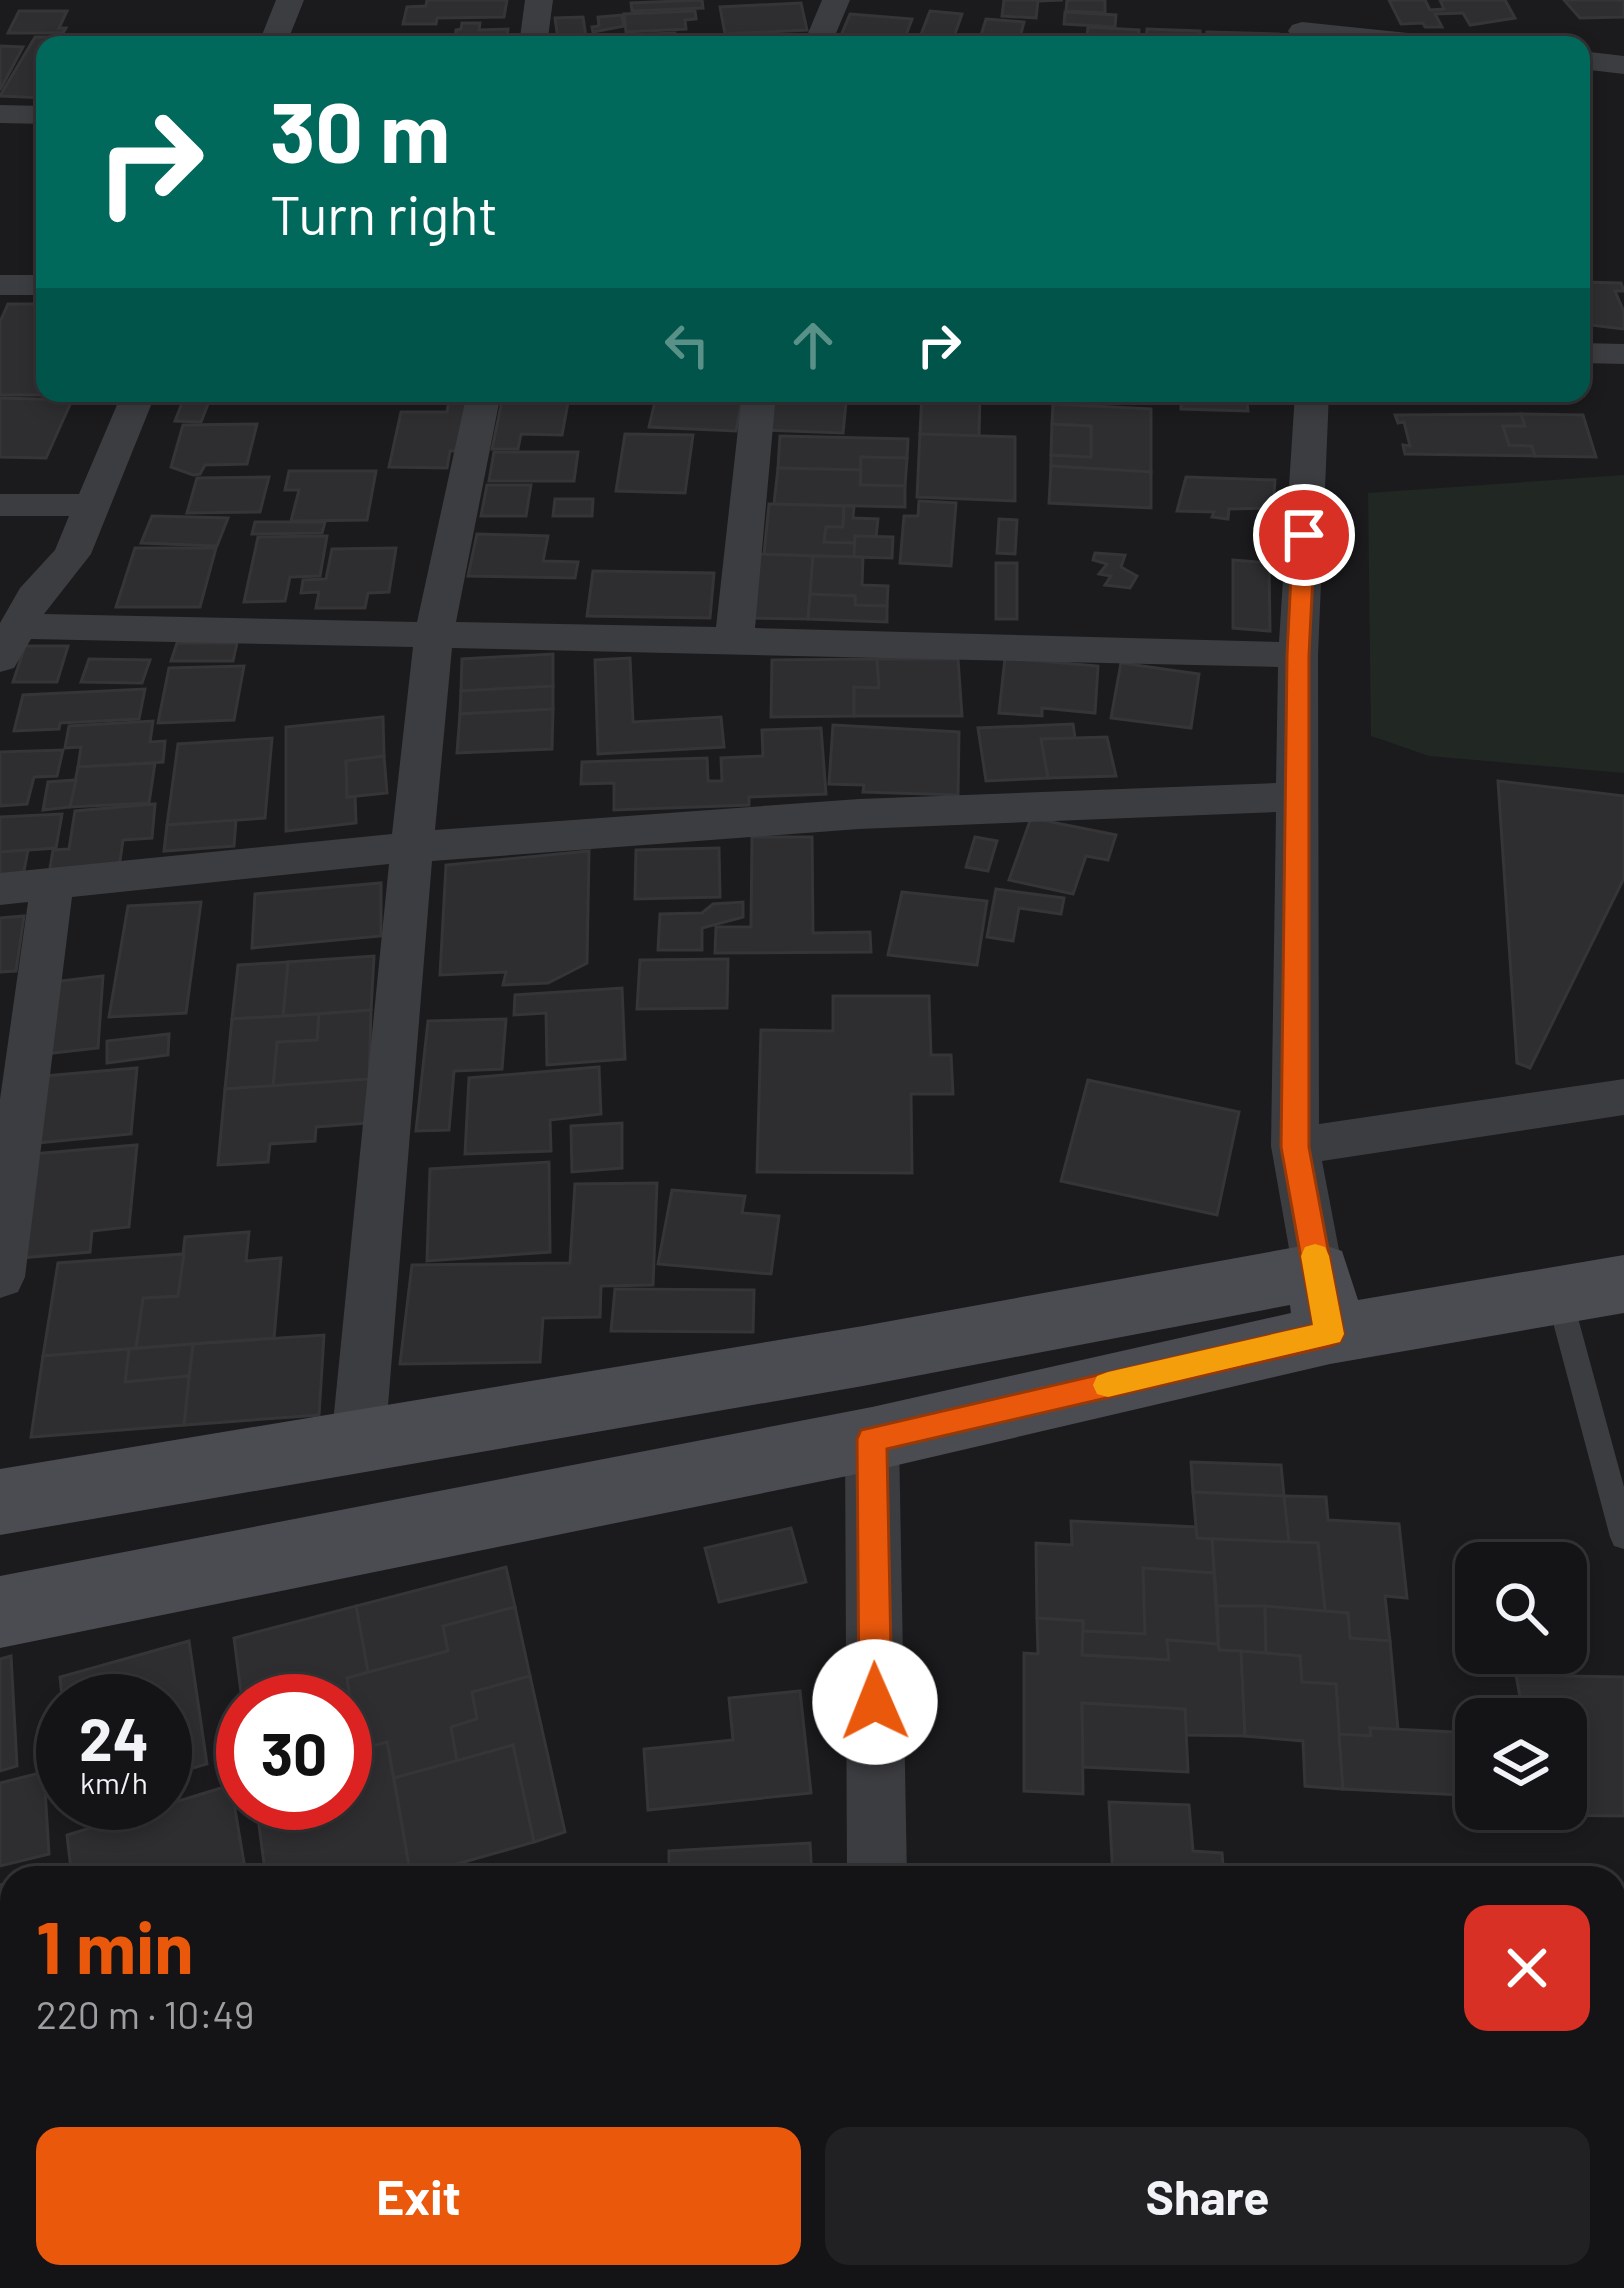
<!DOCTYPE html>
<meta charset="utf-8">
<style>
body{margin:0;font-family:Barlow,sans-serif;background:#212123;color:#f1f3f6;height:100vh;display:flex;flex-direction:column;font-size:45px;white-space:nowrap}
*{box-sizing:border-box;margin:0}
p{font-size:39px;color:#9d9ea1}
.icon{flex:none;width:66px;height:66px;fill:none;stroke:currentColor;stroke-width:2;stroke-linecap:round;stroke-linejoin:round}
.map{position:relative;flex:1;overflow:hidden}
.side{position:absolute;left:0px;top:1866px;width:1626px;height:423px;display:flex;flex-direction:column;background:#141416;border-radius:36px 36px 0 0;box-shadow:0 6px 18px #0003,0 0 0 3px #333335}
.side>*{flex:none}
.guide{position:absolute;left:36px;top:36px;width:1554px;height:366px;border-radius:24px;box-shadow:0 6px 18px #0003,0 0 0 3px #333335;background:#00695c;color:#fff;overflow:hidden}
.fabs{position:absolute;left:1455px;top:1542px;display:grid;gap:24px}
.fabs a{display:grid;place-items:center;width:132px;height:132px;border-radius:24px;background:#141416;box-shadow:0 6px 18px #0003,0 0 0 3px #333335;font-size:60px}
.speed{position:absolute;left:36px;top:1674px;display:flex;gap:24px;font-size:60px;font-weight:700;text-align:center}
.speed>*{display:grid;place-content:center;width:156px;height:156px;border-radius:50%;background:#141416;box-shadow:0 6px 18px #0003,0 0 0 3px #333335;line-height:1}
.speed small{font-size:30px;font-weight:400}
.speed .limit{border:18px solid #d22;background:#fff;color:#111}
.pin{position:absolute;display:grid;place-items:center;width:102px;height:102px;color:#fff;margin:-51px;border:6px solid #fff;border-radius:50%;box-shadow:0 3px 12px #0007}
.me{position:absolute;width:132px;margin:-66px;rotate:359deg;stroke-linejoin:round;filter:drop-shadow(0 0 9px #0008)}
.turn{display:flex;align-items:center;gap:42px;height:252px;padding:0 36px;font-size:54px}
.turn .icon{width:156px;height:156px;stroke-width:2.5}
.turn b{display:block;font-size:84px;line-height:102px}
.lanes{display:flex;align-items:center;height:114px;padding:0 36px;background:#0003;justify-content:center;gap:60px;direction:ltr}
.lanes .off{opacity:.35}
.round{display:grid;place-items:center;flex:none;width:126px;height:126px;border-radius:24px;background:#212123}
.summary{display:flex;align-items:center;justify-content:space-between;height:204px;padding:0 36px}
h1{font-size:72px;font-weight:700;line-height:90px;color:#ea580c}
.action{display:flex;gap:24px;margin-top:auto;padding:24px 36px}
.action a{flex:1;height:138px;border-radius:24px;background:#ea580c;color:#fff;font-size:48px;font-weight:700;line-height:138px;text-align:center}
.action a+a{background:#212123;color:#f1f3f6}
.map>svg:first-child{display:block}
</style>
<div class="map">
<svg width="1624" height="2288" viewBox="0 0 1624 2288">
<rect width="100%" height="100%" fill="#1b1b1d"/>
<!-- green -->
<path fill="#212722" d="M1624 475V773L1429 756 1371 736 1368 493Z"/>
<!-- building -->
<g fill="#2e2e30" stroke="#353538" stroke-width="3">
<path d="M427 0H507L504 17 437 18 436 24H403L407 7 426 6Z"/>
<path d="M702 0 703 8 632 11 631 3Z"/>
<path d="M1004 0H1063L1038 1 1036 18 1002 16Z"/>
<path d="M1067 0H1105V13L1066 11Z"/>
<path d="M1389 0H1425L1430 10 1444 9 1440 0H1505L1515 18 1470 25 1463 13 1435 14 1442 27H1425L1423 23 1401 24Z"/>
<path d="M1564 0H1624V17L1580 18Z"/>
<path d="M801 3 807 30 725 34 720 7Z"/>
<path d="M19 11H67L59 28H66L63 33H8Z"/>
<path d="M695 11 696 19 685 20 686 29 626 32 624 14Z"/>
<path d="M930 11 962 14 951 45H917Z"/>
<path d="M1065 12 1116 15 1115 27 1064 24Z"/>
<path d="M850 14 912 19 905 38 887 36 883 45H837Z"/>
<path d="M622 15 624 26 593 32 592 27 599 26 598 17Z"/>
<path d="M583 17 586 37 558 39 555 18Z"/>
<path d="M986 19 1024 22 1018 45H978Z"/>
<path d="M462 23H480L479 30 508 29 506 45H454L456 30 461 29Z"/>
<path d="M1088 27 1139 30 1138 39 1127 40V45H1086Z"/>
<path d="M1147 29 1200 31V45H1138L1146 42Z"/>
<path d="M1207 32 1279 34 1280 45H1208Z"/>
<path d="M675 33 676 45H626L625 35Z"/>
<path d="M793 35 794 45H725L724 38Z"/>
<path d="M35 37H78L74 45H45V98L0 96Z"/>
<path d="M0 46 23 47 0 90Z"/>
<path d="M1581 282 1621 283 1624 291H1615L1624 312V329L1582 324Z"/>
<path d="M8 304H45V393L83 395H0V322Z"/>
<path d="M657 393H743L736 431 649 427Z"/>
<path d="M768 393H847L843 433 762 430Z"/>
<path d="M922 393H980L979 436 920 434Z"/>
<path d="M1066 393H1146V400L1066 398Z"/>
<path d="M1212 393H1246L1248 411 1181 409V399L1212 400Z"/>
<path d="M503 396 569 397 562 435 521 434 518 449H492Z"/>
<path d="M0 398 72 400 46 458 0 457Z"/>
<path d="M184 398 210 399 201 422 175 421Z"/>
<path d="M449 400 471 401 460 451H450L447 468 389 467 401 412H447Z"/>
<path d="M1053 404 1151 409V472L1051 466V455L1091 457V426L1052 424Z"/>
<path d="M1521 414 1525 426H1503L1509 445 1532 446 1535 456 1405 454 1403 445 1410 446 1404 422 1398 423 1395 415Z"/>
<path d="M1521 414 1583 415 1596 457 1535 456 1532 446 1509 445 1503 426H1525Z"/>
<path d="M257 424 247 464 205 465 200 474 193 475 171 467 183 425Z"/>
<path d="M1052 424 1091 426V457L1051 455Z"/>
<path d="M625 434 693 435 685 493 616 491Z"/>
<path d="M920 434 1015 437V501L917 497Z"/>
<path d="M780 436 908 439 907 458 861 457V470L778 468Z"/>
<path d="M494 452H578L574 481H489Z"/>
<path d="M861 457 907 458 905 486 860 485Z"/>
<path d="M1051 466 1151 472V508L1049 503Z"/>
<path d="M778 468 861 470 860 485 905 486V507L774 504Z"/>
<path d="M289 471H376L367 520 291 521 299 490H285Z"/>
<path d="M269 477 260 512 187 513 197 478Z"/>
<path d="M1186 477 1275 480 1273 508 1229 509 1228 519 1212 517 1214 512 1177 511Z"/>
<path d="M487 485H531L526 516H481Z"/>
<path d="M555 499H593L592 516H553Z"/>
<path d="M919 501 956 503 951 566 900 563 904 516H918Z"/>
<path d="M769 504 844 506 843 527H826L824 542 855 543 854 557 764 554Z"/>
<path d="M844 506H854L853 518 878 519 876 537 855 536V543L824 542 826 527H843Z"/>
<path d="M152 516 228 518 217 546 141 543Z"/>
<path d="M999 519 1017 520 1015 554 997 553Z"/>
<path d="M255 522H325L322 533 252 534Z"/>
<path d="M477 534 548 536 543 561 578 562 575 578 468 576Z"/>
<path d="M327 536 320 576 290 577 285 601 244 602 258 537Z"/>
<path d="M855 536 893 537 892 558 854 557Z"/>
<path d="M135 548H216L200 607H116Z"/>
<path d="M396 548 389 592 368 593 365 608H316L319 592 301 593 303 580 326 579 332 549Z"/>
<path d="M1095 553 1125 555 1121 567 1137 576 1130 588 1105 585 1111 576 1099 574 1107 564 1093 560Z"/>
<path d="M758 554 813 556 808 619 751 618Z"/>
<path d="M813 556 863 557 862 585 888 586 887 606 855 605V596L810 594Z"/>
<path d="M1233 560 1269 563 1270 631 1233 628Z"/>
<rect x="996" y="563" width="21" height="56"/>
<path d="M593 571 714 573 710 618 587 616Z"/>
<path d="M810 594 855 596V605L887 606V622L808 619Z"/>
<path d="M177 643H237L233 661H171Z"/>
<path d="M25 646H68L57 682H13Z"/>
<path d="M553 654V686L461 691 462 659Z"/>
<path d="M630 658 633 722 721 717 724 747 598 754 595 660Z"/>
<path d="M1005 658 1098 666 1095 713 1042 708V716L999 713Z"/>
<path d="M89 659 150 660 142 683 81 682Z"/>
<path d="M877 659 879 688 854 687V716L771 717 772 660Z"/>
<path d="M877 659H958L962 716H854V687L879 688Z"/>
<path d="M1121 663 1199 674 1191 728 1111 718Z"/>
<path d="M244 666 234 720 158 723 169 668Z"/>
<path d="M553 686V709L460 714 461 691Z"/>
<path d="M145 689 139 719 60 723 59 729 14 731 23 695Z"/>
<path d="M553 709 552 749 457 753 460 714Z"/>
<path d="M383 717 384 756 346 761 347 797 355 796 356 823 286 831V727Z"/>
<path d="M153 721 150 742 165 741 163 762 78 767 81 747 65 748 69 726Z"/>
<path d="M1073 724 1075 738 1041 739 1048 778 986 781 978 728Z"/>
<path d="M833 725 959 732 958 795 863 792 864 785 829 784Z"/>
<path d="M821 728 826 794 749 797V805L614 810V783L581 784 582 762 707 758 708 781H722L721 758 763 756 762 730Z"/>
<path d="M1107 737 1116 776 1048 778 1041 739Z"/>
<path d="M272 738 265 818 167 825 178 744Z"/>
<path d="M63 750 57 776 34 777 27 804 0 806V752Z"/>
<path d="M384 756 387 793 347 797 346 761Z"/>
<path d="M155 763 149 803 70 807 78 767Z"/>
<path d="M76 780 70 807 43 810 48 782Z"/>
<path d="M1498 781 1624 796V878L1530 1068 1517 1063Z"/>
<path d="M155 804 152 838 123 840 119 868 49 874 53 850 69 849 75 811Z"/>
<path d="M62 814 56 848 0 852V817Z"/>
<path d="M1031 818 1116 835 1108 860 1086 856 1073 894 1009 880Z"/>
<path d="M236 820 234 846 164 851 167 825Z"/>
<path d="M752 837H812L813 933 870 932 871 952 715 953 716 927H751Z"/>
<path d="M975 837 997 841 988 871 966 867Z"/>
<path d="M719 848 720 897 635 899 636 850Z"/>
<path d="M28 850 23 876 0 878V852Z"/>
<path d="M589 851 587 963 548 983 503 985 506 972 440 975 446 865Z"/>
<path d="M381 883V936L252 948 255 894Z"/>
<path d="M996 889 1064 898 1061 914 1019 908 1013 941 987 937Z"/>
<path d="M902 892 987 901 977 965 888 955Z"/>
<path d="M201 902 186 1013 109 1017 128 906Z"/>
<path d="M743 902V917L702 928V950H658L660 914 702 913 713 904Z"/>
<path d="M24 916 16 971 0 972V918Z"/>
<path d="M374 956 371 1010 283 1016 288 962Z"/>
<path d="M728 959 727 1008 637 1009 640 960Z"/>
<path d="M288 962 283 1016 232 1019 238 965Z"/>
<path d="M103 976 98 1048 44 1054 52 982Z"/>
<path d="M622 988 625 1059 547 1065 546 1013 514 1015 515 995Z"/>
<path d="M833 996H929L931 1055H951L953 1094H911L912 1173 757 1172 761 1030 833 1031Z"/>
<path d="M371 1010 369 1079 273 1086 277 1042 317 1040 319 1014Z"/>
<path d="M319 1014 317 1040 277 1042 273 1086 225 1089 232 1019Z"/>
<path d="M506 1019 502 1069 454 1071 449 1130 416 1131 428 1021Z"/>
<path d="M169 1034 168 1055 107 1063V1041Z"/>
<path d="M599 1067 601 1114 550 1120 551 1151 465 1154 469 1078Z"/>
<path d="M137 1068 131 1134 37 1143 45 1076Z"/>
<path d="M369 1079 367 1123 316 1127 315 1141 270 1144 268 1162 218 1165 225 1089Z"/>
<path d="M1088 1080 1239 1112 1217 1215 1061 1181Z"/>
<path d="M622 1123V1168L572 1172 571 1126Z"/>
<path d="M137 1145 129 1227 92 1231 90 1252 19 1258 33 1154Z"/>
<path d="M549 1162 550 1252 427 1261 430 1169Z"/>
<path d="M657 1183 653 1285 601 1286 600 1317 543 1318 540 1362 400 1364 412 1265 570 1263 575 1184Z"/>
<path d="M672 1190 745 1196 742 1213 779 1216 771 1274 658 1264Z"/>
<path d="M249 1232 246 1261 281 1258 274 1338 136 1348 143 1298 178 1296 185 1237Z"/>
<path d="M184 1254 178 1296 143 1298 136 1348 43 1356 58 1263Z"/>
<path d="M615 1289 754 1290 753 1332 611 1331Z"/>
<path d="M324 1335 319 1415 184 1425 193 1344Z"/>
<path d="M193 1344 189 1376 125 1382 129 1349Z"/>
<path d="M129 1349 125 1382 189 1376 184 1425 31 1437 43 1356Z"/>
<path d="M1191 1462 1281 1465 1284 1496 1193 1492Z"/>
<path d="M1193 1492 1284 1496 1289 1542 1197 1538Z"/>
<path d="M1284 1496 1326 1497 1328 1520 1399 1524 1407 1598 1385 1596 1390 1641 1350 1638 1348 1613 1325 1611 1318 1543 1289 1542Z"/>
<path d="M1071 1521 1196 1527 1197 1538 1212 1539 1214 1573 1143 1568 1145 1634 1083 1631V1621L1037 1618 1036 1543 1072 1545Z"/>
<path d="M791 1528 806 1582 719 1602 705 1548Z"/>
<path d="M1212 1539 1318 1543 1325 1611 1217 1606Z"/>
<path d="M506 1567 515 1607 443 1626 448 1651 368 1672 356 1606Z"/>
<path d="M1143 1568 1214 1573 1218 1644 1167 1640 1169 1660 1082 1655 1083 1631 1145 1634Z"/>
<path d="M356 1606 368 1672 347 1678 350 1698 243 1701V1708L234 1638Z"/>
<path d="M1217 1606H1265L1266 1653 1219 1650Z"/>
<path d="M1265 1606 1348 1613 1350 1638 1390 1641 1398 1730 1370 1728 1371 1736 1339 1734 1336 1684 1302 1682 1300 1656 1266 1653Z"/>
<path d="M515 1607 530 1676 472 1692 477 1719 451 1727 457 1761 394 1778 387 1742 345 1754V1701H339L350 1698 347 1678 448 1651 443 1626Z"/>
<path d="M1037 1618 1083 1621 1082 1655 1169 1660 1167 1640 1218 1644 1219 1650 1241 1651 1245 1736 1186 1735 1185 1709 1082 1703 1083 1794 1024 1791V1653L1038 1654Z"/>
<path d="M189 1641 207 1764 165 1776V1701H63V1707L60 1677Z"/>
<path d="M1241 1651 1300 1656 1302 1682 1336 1684 1343 1789 1305 1786 1303 1741 1245 1736Z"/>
<path d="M11 1656 17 1766 0 1771V1659Z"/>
<path d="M1516 1675 1624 1677V1816L1542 1815 1541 1809H1566V1719H1524Z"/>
<path d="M530 1676 565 1832 534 1842 513 1745 457 1761 451 1727 477 1719 472 1692Z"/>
<path d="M800 1691 811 1793 648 1810 644 1749 733 1740 729 1698Z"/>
<path d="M1082 1703 1185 1709 1188 1772 1083 1767Z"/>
<path d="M1370 1728 1454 1732 1461 1795 1343 1789 1339 1734 1371 1736Z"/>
<path d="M387 1742 411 1877 266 1878 256 1803H345V1754Z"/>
<path d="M513 1745 534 1842 411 1877 394 1778Z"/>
<path d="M44 1772 49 1854 0 1866V1783Z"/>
<path d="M231 1785 244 1863 194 1878H72L67 1835Z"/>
<path d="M1109 1802 1189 1805 1193 1851 1222 1853 1224 1878H1113Z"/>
<path d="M810 1843 812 1878H669V1851Z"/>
<path d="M244 1863 246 1878H194Z"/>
<path d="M12 1881V2019L0 2023V1885Z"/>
<path d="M12 2215V2277H89V2287L0 2288V2218Z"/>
<path d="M170 2277H296L295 2288H170Z"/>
<path d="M343 2277H445L444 2288H342Z"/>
<path d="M498 2277H605V2288H497Z"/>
<path d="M640 2277H791V2281L718 2282V2288H640Z"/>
<path d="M887 2277H949L948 2288H886Z"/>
<path d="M1097 2277H1153L1152 2288Z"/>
<path d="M791 2281V2288H718V2282Z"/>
</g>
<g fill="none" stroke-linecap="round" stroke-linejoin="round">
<!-- service -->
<path fill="#3c3d41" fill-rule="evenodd" d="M1559 1285 1568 1289 1572 1296 1624 1487V1549L1614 1546 1610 1537 1546 1296 1550 1289Z"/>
<!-- minor -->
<g fill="#3c3d41" fill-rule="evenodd">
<path d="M276 0H304L286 45H258Z"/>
<path d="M525 0H553L547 45H519Z"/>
<path d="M822 0H850L831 45H803Z"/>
<path d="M1302 22 1437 36 1451 45H1354L1292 37 1288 31 1292 25Z"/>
<path d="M1581 51 1624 56V74L1581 69Z"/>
<path d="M0 105 45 106V124L0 123Z"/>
<rect x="0" y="275" width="45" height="20"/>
<path d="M1581 343 1624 344V364L1581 363Z"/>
<path d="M122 393H156L91 554 44 614 417 622 467 393H501L456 622 716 627 742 393H776L755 628 1279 642 1295 393H1329L1318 655 1319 1124 1624 1079V1115L1322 1161 1343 1271 1336 1286 1318 1292 1300 1286 1293 1271 1271 1146 1276 812 859 829 432 861 385 1443 377 1459 358 1466 339 1459 331 1443 389 864 72 897 25 1277 18 1292 0 1298V1099L28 902 0 905V873L392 834 413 647 31 639 14 668 0 672V623L20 588 55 550 69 516H0V494H79ZM452 648 1278 667 1276 783 859 799 435 830Z"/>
<path d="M872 1416 891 1423 899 1439 907 1878H847L845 1439 853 1423Z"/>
<path d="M12 2106V2172L0 2175V2109Z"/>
<path d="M1614 2238H1624V2288H1587L1582 2277H1614Z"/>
<rect x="817" y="2277" width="68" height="11"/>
<path d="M1321 2277H1389L1388 2288H1320Z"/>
</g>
<!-- secondary -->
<path fill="#4a4c51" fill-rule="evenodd" d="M1318 1243 1342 1251 1358 1300 1624 1255V1313L1330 1364 872 1471 0 1648V1576L872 1407 1291 1313 1290 1305 863 1386 0 1535V1469L863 1326Z"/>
</g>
<!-- route -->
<path fill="#ea580c" stroke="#983908" stroke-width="3" d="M1304 528 1315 535 1309 655V1147L1344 1334 1340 1342 1330 1346 887 1449 892 1702 887 1713 875 1718 863 1713 859 1702 857 1439 861 1430 1313 1325 1281 1147 1287 655 1293 535Z"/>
<!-- slow -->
<path fill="#f59e0b" d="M1315 1244 1325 1247 1329 1256 1344 1334 1340 1342 1108 1397 1097 1394 1093 1385 1097 1376 1108 1372 1313 1325 1301 1256 1305 1247Z"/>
</svg>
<div class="fabs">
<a><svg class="icon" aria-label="search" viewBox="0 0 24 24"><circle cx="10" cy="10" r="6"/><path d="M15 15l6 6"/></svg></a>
<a><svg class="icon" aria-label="layers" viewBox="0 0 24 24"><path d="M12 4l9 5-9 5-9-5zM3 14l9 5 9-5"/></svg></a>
</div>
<div class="speed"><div>24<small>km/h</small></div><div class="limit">30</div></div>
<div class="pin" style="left:1304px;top:535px;background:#d93025"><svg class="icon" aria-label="arrive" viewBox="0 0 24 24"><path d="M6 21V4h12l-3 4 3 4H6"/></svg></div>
<svg class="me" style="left:875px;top:1702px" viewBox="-20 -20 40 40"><circle r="19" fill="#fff"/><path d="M0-13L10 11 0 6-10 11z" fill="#ea580c"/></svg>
<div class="guide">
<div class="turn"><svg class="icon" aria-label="right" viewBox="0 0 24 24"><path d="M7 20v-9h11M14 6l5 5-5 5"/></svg><div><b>30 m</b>Turn right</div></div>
<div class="lanes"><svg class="icon off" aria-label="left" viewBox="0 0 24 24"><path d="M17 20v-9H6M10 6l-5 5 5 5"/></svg><svg class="icon off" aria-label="ahead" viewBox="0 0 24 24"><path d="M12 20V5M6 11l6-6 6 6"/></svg><svg class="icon" aria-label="right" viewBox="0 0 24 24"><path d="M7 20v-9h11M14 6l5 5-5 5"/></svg></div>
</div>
<section class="side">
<div class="summary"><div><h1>1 min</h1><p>220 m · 10:49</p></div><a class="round" style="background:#d93025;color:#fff"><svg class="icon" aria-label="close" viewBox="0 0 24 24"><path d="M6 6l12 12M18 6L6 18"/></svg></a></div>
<div class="action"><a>Exit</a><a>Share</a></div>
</section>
</div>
